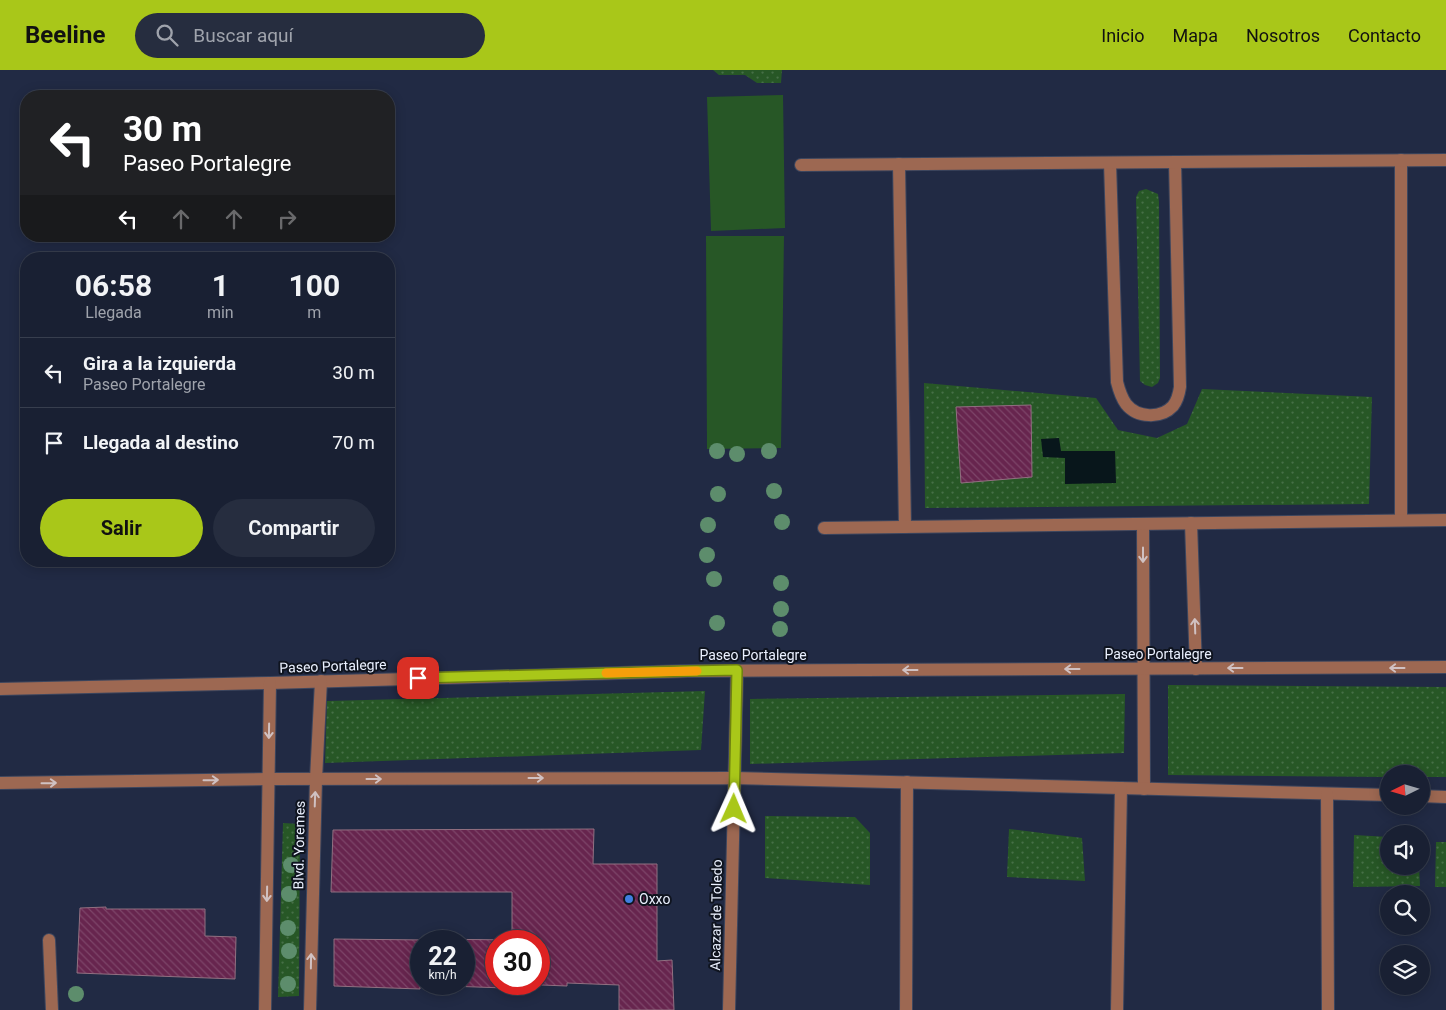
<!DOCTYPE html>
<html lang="es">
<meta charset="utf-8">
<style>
body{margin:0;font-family:Roboto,sans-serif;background:#262d3f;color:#f1f3f6;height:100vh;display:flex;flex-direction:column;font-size:19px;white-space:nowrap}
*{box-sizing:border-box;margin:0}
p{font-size:16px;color:#9fa3ac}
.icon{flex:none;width:28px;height:28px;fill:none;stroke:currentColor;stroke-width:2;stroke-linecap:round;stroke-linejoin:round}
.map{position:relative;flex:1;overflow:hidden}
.drawer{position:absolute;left:20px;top:182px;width:375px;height:315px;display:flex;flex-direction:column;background:#192033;border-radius:20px;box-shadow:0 2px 12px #0003,0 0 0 1px #373e4e}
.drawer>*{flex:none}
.banner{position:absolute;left:20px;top:20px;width:375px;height:152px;border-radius:20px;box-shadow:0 2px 12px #0003,0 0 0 1px #373e4e;background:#202124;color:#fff;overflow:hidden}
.needle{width:32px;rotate:265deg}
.buttons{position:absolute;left:1380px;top:695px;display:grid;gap:10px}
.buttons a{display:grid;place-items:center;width:50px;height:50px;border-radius:50%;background:#192033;box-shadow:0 2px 12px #0003,0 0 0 1px #373e4e;font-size:25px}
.speed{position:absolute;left:410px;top:860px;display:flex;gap:10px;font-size:25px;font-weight:700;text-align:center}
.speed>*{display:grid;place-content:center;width:65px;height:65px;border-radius:50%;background:#192033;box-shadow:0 2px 12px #0003,0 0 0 1px #373e4e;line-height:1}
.speed small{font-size:12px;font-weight:400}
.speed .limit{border:8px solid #d22;background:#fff;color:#111}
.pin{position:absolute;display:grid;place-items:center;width:42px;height:42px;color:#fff;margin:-21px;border-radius:10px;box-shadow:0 2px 8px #0006}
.me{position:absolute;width:55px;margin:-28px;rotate:1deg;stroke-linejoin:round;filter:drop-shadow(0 0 4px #0008)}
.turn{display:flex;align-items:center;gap:18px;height:105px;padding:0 20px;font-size:22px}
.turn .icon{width:65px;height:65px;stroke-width:2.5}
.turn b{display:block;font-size:35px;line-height:42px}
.lanes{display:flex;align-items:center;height:48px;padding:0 20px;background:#0003;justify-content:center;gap:25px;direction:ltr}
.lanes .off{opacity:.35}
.eta{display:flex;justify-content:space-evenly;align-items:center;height:85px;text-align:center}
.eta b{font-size:30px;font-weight:700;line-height:35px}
.cta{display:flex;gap:10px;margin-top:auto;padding:10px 20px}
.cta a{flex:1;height:58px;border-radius:30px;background:#a9c719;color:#111;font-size:20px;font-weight:700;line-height:58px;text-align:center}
.cta a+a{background:#262d3f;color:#f1f3f6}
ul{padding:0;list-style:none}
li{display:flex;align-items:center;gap:15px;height:70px;padding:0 20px;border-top:1px solid #373e4e}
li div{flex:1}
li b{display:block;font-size:19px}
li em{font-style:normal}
header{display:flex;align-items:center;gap:30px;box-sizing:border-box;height:70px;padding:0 25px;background:#a9c719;color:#111}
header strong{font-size:24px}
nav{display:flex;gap:28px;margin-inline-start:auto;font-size:18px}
.search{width:350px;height:45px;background:#262d3f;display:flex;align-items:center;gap:12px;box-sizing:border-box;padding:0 18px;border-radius:28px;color:#9fa3ac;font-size:19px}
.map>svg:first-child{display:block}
</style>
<header>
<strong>Beeline</strong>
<div class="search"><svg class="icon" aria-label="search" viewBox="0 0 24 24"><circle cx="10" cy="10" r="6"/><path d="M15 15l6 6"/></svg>Buscar aquí</div>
<nav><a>Inicio</a><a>Mapa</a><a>Nosotros</a><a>Contacto</a></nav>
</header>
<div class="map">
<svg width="1446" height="940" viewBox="0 0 1446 940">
<defs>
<pattern id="park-dots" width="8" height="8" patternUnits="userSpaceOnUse" patternTransform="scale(1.25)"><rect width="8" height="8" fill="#275726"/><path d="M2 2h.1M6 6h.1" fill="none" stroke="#467047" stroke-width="1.8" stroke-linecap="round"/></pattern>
<pattern id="building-back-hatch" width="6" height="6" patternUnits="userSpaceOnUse" patternTransform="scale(1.25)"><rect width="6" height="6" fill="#67254e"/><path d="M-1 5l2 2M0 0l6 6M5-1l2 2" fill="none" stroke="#7d4569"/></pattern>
</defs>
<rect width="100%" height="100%" fill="#212a44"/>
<!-- grass -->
<g fill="#275726">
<path d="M783 25 785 158 711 161 707 27Z"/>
<path d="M706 166H784L781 378 707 379Z"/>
</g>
<!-- park -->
<g fill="url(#park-dots)">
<path d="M713 0H782L781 13H757L745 5H719Z"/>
<path d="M1146 119 1158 124 1159 132 1160 308 1158 313 1152 317 1145 315 1140 311 1136 127 1139 121Z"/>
<path d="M924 313 1096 328 1118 360 1157 368 1187 354 1202 319 1372 327 1369 434 925 438Z"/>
<path d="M1168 615 1446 617V707H1421V704H1389V707L1168 705Z"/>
<path d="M705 621 701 680 325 693 327 631Z"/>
<path d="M1125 624 1124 683 750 694V629Z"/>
<path d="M765 746 855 747 870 763V815L765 808Z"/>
<path d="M283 753 300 754 299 926 278 927Z"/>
<path d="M1009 759 1082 768 1085 811 1007 807Z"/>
<path d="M1354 765 1389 767V796H1419L1420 816 1353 817Z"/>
<path d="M1436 772H1446V817H1435Z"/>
</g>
<!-- water -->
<path fill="#08161b" d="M1059 368 1061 381H1115L1116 413 1065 414V388L1043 387 1041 369Z"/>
<!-- building -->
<g fill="url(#building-back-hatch)" stroke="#917081" fill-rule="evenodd">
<path d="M1031 335 1032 407 961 413 956 337Z"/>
<path d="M594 759 593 794H657V891L672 890 674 940H619V915L567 913V916L517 914H539V871H496V914H505V918L420 915V919L334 916V869L426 870V869L512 870V822H331L333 760ZM421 871H464V914H421Z"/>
<path d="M106 837V839H205V866L236 867 235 909 77 903 80 838Z"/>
</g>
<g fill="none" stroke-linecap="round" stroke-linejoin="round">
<!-- minor casing -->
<g stroke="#3d465e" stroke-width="14">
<g id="minor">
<path d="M1401 90V450"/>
<path d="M1110 93 1117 312C1119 320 1121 327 1126 334 1137 348 1161 349 1173 336 1177 331 1179 324 1180 317L1175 92"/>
<path d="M899 94 905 457"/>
<path d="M801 95 1446 90"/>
<path d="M1191 453 1196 599"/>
<path d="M1143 454 1144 719"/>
<path d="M824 458 1446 450"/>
<path d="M0 619 270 613 688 601 1446 597"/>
<path d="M0 713 269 709 734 708 1389 725"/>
<path d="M1327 724 1328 940"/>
<path d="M1421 726 1446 727"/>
<path d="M49 870 52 940"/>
<path d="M265 940 270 613"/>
<path d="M310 940 316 709 321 611"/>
<path d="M729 940 737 601"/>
<path d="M906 940 907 712"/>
<path d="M1117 940 1121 718"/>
</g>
</g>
<!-- minor -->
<use href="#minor" stroke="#9d6852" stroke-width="12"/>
</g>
<!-- trees -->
<g fill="#5d8d6c">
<circle cx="717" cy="381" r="8"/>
<circle cx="769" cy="381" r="8"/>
<circle cx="737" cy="384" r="8"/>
<circle cx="774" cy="421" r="8"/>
<circle cx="718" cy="424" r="8"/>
<circle cx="782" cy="452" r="8"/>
<circle cx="708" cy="455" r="8"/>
<circle cx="707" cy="485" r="8"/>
<circle cx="714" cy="509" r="8"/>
<circle cx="781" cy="513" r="8"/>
<circle cx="781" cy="539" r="8"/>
<circle cx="717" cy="553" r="8"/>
<circle cx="780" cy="559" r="8"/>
<circle cx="291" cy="795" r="8"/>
<circle cx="289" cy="824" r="8"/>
<circle cx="288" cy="858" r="8"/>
<circle cx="289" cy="881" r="8"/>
<circle cx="288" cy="914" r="8"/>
<circle cx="76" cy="924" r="8"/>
</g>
<!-- one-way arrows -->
<defs><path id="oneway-shaft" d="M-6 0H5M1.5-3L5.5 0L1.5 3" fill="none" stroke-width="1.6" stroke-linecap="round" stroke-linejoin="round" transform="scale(1.25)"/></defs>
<g stroke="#d0c1c2">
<use href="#oneway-shaft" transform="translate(1143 485) rotate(90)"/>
<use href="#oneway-shaft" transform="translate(1195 556) rotate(-92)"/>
<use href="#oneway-shaft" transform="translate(1235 598) rotate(180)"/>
<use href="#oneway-shaft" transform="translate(1397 598) rotate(180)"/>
<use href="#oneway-shaft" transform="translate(1072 599) rotate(180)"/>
<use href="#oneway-shaft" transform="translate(910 600) rotate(180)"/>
<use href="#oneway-shaft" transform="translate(269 661) rotate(91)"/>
<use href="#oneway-shaft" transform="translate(536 708)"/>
<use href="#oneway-shaft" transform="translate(374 709)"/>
<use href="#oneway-shaft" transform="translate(211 710) rotate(-1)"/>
<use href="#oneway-shaft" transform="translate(49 713) rotate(-1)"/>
<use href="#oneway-shaft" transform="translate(315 729) rotate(-88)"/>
<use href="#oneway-shaft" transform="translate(267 824) rotate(91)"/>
<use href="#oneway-shaft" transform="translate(311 891) rotate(-89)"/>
</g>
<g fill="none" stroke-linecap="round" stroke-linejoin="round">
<!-- route casing -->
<g stroke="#6e8110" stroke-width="12">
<path id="route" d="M418 608 688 601 737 600 734 739"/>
</g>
<!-- route -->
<use href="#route" stroke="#a9c719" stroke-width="9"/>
<!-- slow -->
<path stroke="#f59e0b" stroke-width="9" d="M606 603 697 601"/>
</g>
<!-- markers -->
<circle fill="#3f7fe0" stroke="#0f141f" stroke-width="2" cx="629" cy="829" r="5"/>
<g text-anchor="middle" stroke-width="4" stroke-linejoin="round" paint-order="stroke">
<!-- street labels -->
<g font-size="14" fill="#ebf1ff" stroke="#0f141f">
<text x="1158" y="589">Paseo Portalegre</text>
<text x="753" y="590">Paseo Portalegre</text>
<text transform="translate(333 596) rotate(-2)" y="5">Paseo Portalegre</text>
<text transform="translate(299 775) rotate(-89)" y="5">Blvd. Yoremes</text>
<text transform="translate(716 845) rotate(-89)" y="5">Alcazar de Toledo</text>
</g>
<!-- poi labels -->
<g font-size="14" fill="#ebf1ff" stroke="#0f141f" text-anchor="start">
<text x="639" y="834">Oxxo</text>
</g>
</g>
</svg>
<div class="buttons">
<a><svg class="needle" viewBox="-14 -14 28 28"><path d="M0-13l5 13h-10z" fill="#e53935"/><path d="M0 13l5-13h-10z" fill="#9fa3ac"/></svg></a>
<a><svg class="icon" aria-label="sound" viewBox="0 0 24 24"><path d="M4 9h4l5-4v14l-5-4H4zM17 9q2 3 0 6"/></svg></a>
<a><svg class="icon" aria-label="search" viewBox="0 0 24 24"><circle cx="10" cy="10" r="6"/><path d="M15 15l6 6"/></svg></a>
<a><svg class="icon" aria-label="layers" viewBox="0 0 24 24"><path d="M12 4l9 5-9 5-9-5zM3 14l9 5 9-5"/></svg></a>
</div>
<div class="speed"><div>22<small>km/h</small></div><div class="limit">30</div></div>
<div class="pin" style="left:418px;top:608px;background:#d93025"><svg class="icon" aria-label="arrive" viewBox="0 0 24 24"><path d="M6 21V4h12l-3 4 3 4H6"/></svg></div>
<svg class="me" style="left:734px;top:739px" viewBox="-20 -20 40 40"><path d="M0-17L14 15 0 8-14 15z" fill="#a9c719" stroke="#fff" stroke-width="4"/></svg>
<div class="banner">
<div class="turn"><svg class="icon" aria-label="left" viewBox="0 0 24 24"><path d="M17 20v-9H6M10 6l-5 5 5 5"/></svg><div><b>30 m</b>Paseo Portalegre</div></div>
<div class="lanes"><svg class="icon" aria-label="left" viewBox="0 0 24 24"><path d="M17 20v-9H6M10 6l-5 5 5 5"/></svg><svg class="icon off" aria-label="ahead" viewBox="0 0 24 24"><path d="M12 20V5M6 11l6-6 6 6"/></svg><svg class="icon off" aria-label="ahead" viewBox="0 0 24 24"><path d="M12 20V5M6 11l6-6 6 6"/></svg><svg class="icon off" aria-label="right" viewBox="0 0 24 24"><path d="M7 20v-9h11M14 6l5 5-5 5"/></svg></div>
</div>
<section class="drawer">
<div class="eta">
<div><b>06:58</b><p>Llegada</p></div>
<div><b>1</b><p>min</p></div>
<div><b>100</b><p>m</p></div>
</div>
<ul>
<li><svg class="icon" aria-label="left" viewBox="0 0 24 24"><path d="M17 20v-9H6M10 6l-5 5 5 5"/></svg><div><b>Gira a la izquierda</b><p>Paseo Portalegre</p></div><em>30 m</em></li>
<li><svg class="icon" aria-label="arrive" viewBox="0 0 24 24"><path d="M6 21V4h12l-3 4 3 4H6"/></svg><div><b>Llegada al destino</b></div><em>70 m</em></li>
</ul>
<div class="cta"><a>Salir</a><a>Compartir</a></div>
</section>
</div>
